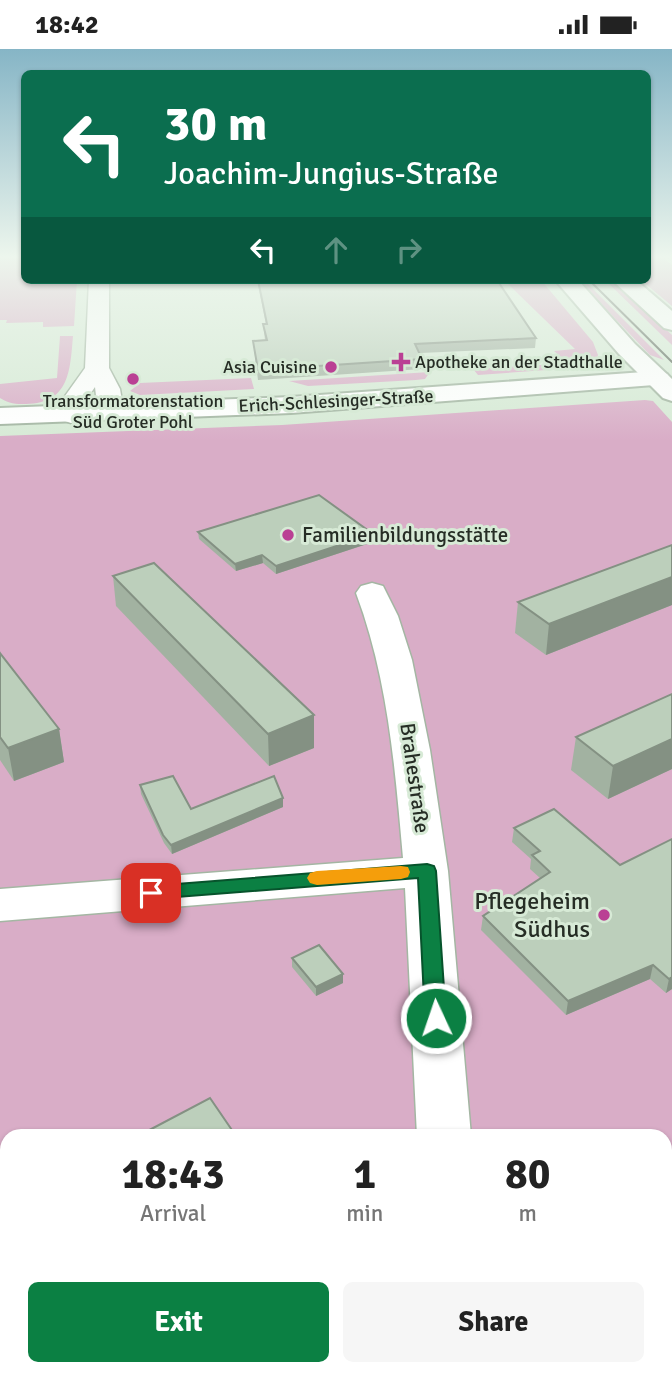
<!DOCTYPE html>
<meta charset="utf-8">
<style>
body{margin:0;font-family:Signika,sans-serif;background:#f6f6f6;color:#222;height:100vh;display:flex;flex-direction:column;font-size:26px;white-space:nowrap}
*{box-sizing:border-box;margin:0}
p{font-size:23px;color:#767676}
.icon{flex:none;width:38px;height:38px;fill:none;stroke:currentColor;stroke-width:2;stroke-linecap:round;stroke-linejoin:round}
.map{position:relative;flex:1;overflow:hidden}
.panel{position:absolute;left:0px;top:1080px;width:672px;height:247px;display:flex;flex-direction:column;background:#fff;border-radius:21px 21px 0 0;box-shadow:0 2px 5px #0004}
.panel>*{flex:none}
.banner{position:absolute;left:21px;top:21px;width:630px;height:214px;border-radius:10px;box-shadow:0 2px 5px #0004;background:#0b6e4f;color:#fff;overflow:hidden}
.pin{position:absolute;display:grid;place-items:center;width:60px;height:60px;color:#fff;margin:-30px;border-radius:14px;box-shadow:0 4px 10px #0006}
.me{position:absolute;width:77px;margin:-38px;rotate:357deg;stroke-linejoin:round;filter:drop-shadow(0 0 5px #0008)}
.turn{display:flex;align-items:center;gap:24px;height:147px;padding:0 28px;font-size:32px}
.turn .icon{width:91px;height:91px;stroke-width:2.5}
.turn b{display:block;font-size:49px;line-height:60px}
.lanes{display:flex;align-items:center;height:66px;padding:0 28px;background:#0003;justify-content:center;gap:35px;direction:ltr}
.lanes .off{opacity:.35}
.eta{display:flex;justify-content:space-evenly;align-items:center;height:119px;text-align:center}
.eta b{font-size:42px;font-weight:700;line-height:49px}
.button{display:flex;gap:14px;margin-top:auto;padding:14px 28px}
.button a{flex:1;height:80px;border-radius:10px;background:#0b8043;color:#fff;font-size:28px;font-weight:700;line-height:80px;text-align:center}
.button a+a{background:#f6f6f6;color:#222}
.status{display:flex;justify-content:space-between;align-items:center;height:49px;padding:0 35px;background:#fff;direction:ltr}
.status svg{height:19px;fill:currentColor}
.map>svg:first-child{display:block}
</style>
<div class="status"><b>18:42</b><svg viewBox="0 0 49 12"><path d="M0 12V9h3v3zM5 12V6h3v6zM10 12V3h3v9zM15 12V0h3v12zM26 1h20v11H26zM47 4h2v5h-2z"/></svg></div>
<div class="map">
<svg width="672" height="1326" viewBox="0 0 672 1326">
<rect width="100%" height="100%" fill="#d7ead6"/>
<!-- green -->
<g fill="#d9adc7" fill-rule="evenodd">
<path d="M0 207H24V231H77L74 277 43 278V273L6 274 7 271H0Z"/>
<path d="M648 207H660L672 216V257L641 231H648Z"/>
<path d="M504 231H541L593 293 598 306 597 309 564 311 554 302 575 300Z"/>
<path d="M578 231H584L664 311 650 306Z"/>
<path d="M605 231H612L672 286V296Z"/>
<path d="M60 287H73C70 321 70 354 26 355 15 355 10 355 0 349V335L57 329Z"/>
<path d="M557 315 560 320 478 326 473 320Z"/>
<path d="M430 323 425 330 416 331 308 337 289 332Z"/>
<path d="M251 329 254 340 140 346 130 342 140 334Z"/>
<path d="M645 351 653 352 672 373V1326H0V387L282 376ZM7 1087H665V1320H7Z"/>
</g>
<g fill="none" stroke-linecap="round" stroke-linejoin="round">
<!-- street casing -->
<g stroke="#a4b6a3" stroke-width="3">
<g id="street">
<path d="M89 231H109V319L120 340 124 364 120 369 111 372 102 369 98 364 95 338 84 354V366L80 371 71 374 62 371 58 366 60 354 85 319Z"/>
<path d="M372 534 383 537 398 567 412 611 430 701 448 822 471 1087H417L405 839 0 872V840L403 809C395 719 388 629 356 544L361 537Z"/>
<rect x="427" y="1320" width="62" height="6"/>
</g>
</g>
<!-- secondary casing -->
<g stroke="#a4b6a3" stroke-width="4">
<path id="secondary" d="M658 322 667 325 671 330 667 335 291 364 0 375V359L291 348Z"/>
</g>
<!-- primary casing -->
<g stroke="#a4b6a3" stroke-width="4">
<g id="primary">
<path d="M555 231H578L635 295 672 330V352L663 349 619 305Z"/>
<path d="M612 231H636L672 262V281L664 279Z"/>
</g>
</g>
<!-- street -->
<use href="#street" fill="#fff" fill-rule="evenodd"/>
<!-- secondary -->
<use href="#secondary" fill="#fff" fill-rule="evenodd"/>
<!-- primary -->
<use href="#primary" fill="#fff" fill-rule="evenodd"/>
<!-- tram -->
<path stroke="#5c675b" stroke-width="2" d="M589 231 672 313"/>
</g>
<!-- wall -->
<g fill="#a2b2a1">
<path d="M257 231H497L536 289 535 299 420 304 422 310V320L258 331 253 292 265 291 263 275H266Z"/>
<path d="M198 483 373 485V493L276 525 263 514 236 522 199 490Z"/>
<path d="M672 496V556L546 606 515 584 518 553Z"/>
<path d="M113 527 314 666V699L269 717 116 557Z"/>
<path d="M0 604 59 680 64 713 14 732 0 711Z"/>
<path d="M672 645V720L608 750 571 721 576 688Z"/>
<path d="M140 736 191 760 283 749V758L172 805 164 794 141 745Z"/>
<path d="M514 779 620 816 672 790V940L666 944 650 930 566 966 481 881 483 867 540 829 530 820 531 810 512 793Z"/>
<path d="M292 909 343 925V934L316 947 292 918Z"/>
</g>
<!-- shaded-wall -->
<g fill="#849183">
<path d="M373 485V493L276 525V517Z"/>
<path d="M262 506 263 514 236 522 235 515Z"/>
<path d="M672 528V556L546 606 549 575Z"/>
<path d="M314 666V699L269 717 268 685Z"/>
<path d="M59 680 64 713 14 732 8 699Z"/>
<path d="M672 690V720L608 750 613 717Z"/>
<path d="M283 749V758L172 805 171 796Z"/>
<path d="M653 916 650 930 566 966 568 952Z"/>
<path d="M343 925V934L316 947V938Z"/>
<path d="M672 928V940L666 944 669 930Z"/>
<path d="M7 1236V1276L0 1280V1240Z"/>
<path d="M672 1244V1270L665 1275V1249Z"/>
</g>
<!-- building -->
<g fill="#bccfbb" stroke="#849183" stroke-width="2">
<path d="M258 231H497L536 289 415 295 422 310 258 321 253 292 267 291 263 275H267Z"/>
<path d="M319 446 373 485 276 517 262 506 235 515 198 483Z"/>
<path d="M672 496V528L549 575 518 553Z"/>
<path d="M154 514 314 666 268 685 113 527Z"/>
<path d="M0 604 59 680 8 699 0 688Z"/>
<path d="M672 645V690L613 717 576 688Z"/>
<path d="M173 727 191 760 274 727 283 749 171 796 163 786 140 736Z"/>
<path d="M554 760 620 816 672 790V928L669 930 653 916 568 952 483 867 550 823 532 806 540 802 514 779Z"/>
<path d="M319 896 343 925 316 938 292 909Z"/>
<path d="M210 1049 236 1087H138Z"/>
<path d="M672 1137V1244L665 1249V1142Z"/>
<path d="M7 1155V1236L0 1240V1158Z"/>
</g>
<!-- sky -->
<linearGradient id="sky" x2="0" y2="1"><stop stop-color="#86b5c6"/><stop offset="0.53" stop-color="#edf6ed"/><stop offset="1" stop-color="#edf6ed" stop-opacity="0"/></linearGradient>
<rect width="672" height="392" fill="url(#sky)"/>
<!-- route -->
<path fill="#0b8043" stroke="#07532c" stroke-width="2" d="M427 815 434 817 436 822 446 969 443 975 436 977 428 975 425 969 418 829 151 850 145 848 142 844 145 839 151 837Z"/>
<!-- slow -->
<path fill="#f59e0b" d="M401 817 408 818 410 823 408 828 401 830 317 836 310 834 307 829 310 824 317 822Z"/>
<!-- markers -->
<g fill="#ba4094" stroke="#d7ead6" stroke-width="2.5">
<path d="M397.5 302.5h7v7h7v7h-7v7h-7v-7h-7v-7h7z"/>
<circle cx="331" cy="318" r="7"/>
<circle cx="133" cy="330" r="7"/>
<circle cx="288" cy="486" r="7"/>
<circle cx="604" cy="866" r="7"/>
</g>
<g text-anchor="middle" stroke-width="6" stroke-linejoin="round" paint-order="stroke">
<!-- far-poi labels -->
<g font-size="18" fill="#262d25" stroke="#d7ead6" text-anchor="start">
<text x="415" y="319">Apotheke an der Stadthalle</text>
<text x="317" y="324" text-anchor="end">Asia Cuisine</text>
<text x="133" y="358" text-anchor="middle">Transformatorenstation<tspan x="133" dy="21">Süd Groter Pohl</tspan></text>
</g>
<!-- far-street labels -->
<g font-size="18" fill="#262d25" stroke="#d7ead6">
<text transform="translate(336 352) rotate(-3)" y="6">Erich-Schlesinger-Straße</text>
</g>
<!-- poi labels -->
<g font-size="21" fill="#262d25" stroke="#d7ead6" text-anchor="start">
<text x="302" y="493">Familienbildungsstätte</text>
</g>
<!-- street labels -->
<g font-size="21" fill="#262d25" stroke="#d7ead6">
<text transform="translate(415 729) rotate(82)" y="7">Brahestraße</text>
</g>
<!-- near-poi labels -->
<g font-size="24" fill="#262d25" stroke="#d7ead6" text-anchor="end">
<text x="590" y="860">Pflegeheim<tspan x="590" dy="28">Südhus</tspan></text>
</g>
</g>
</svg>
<div class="pin" style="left:151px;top:844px;background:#d93025"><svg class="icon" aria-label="arrive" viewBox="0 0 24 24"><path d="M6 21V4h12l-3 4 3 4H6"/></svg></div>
<svg class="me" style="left:436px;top:969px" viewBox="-20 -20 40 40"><circle r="17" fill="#0b8043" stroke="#fff" stroke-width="3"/><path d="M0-11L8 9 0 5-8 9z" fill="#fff"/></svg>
<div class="banner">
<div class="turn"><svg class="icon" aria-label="left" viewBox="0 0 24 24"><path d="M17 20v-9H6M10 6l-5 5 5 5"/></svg><div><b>30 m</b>Joachim-Jungius-Straße</div></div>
<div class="lanes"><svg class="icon" aria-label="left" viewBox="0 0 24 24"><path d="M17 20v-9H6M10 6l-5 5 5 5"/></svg><svg class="icon off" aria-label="ahead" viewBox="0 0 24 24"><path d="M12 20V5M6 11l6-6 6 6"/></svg><svg class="icon off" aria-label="right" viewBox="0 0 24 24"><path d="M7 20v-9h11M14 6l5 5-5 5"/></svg></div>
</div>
<section class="panel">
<div class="eta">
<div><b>18:43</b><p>Arrival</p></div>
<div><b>1</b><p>min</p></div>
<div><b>80</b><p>m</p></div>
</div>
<div class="button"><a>Exit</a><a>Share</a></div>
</section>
</div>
